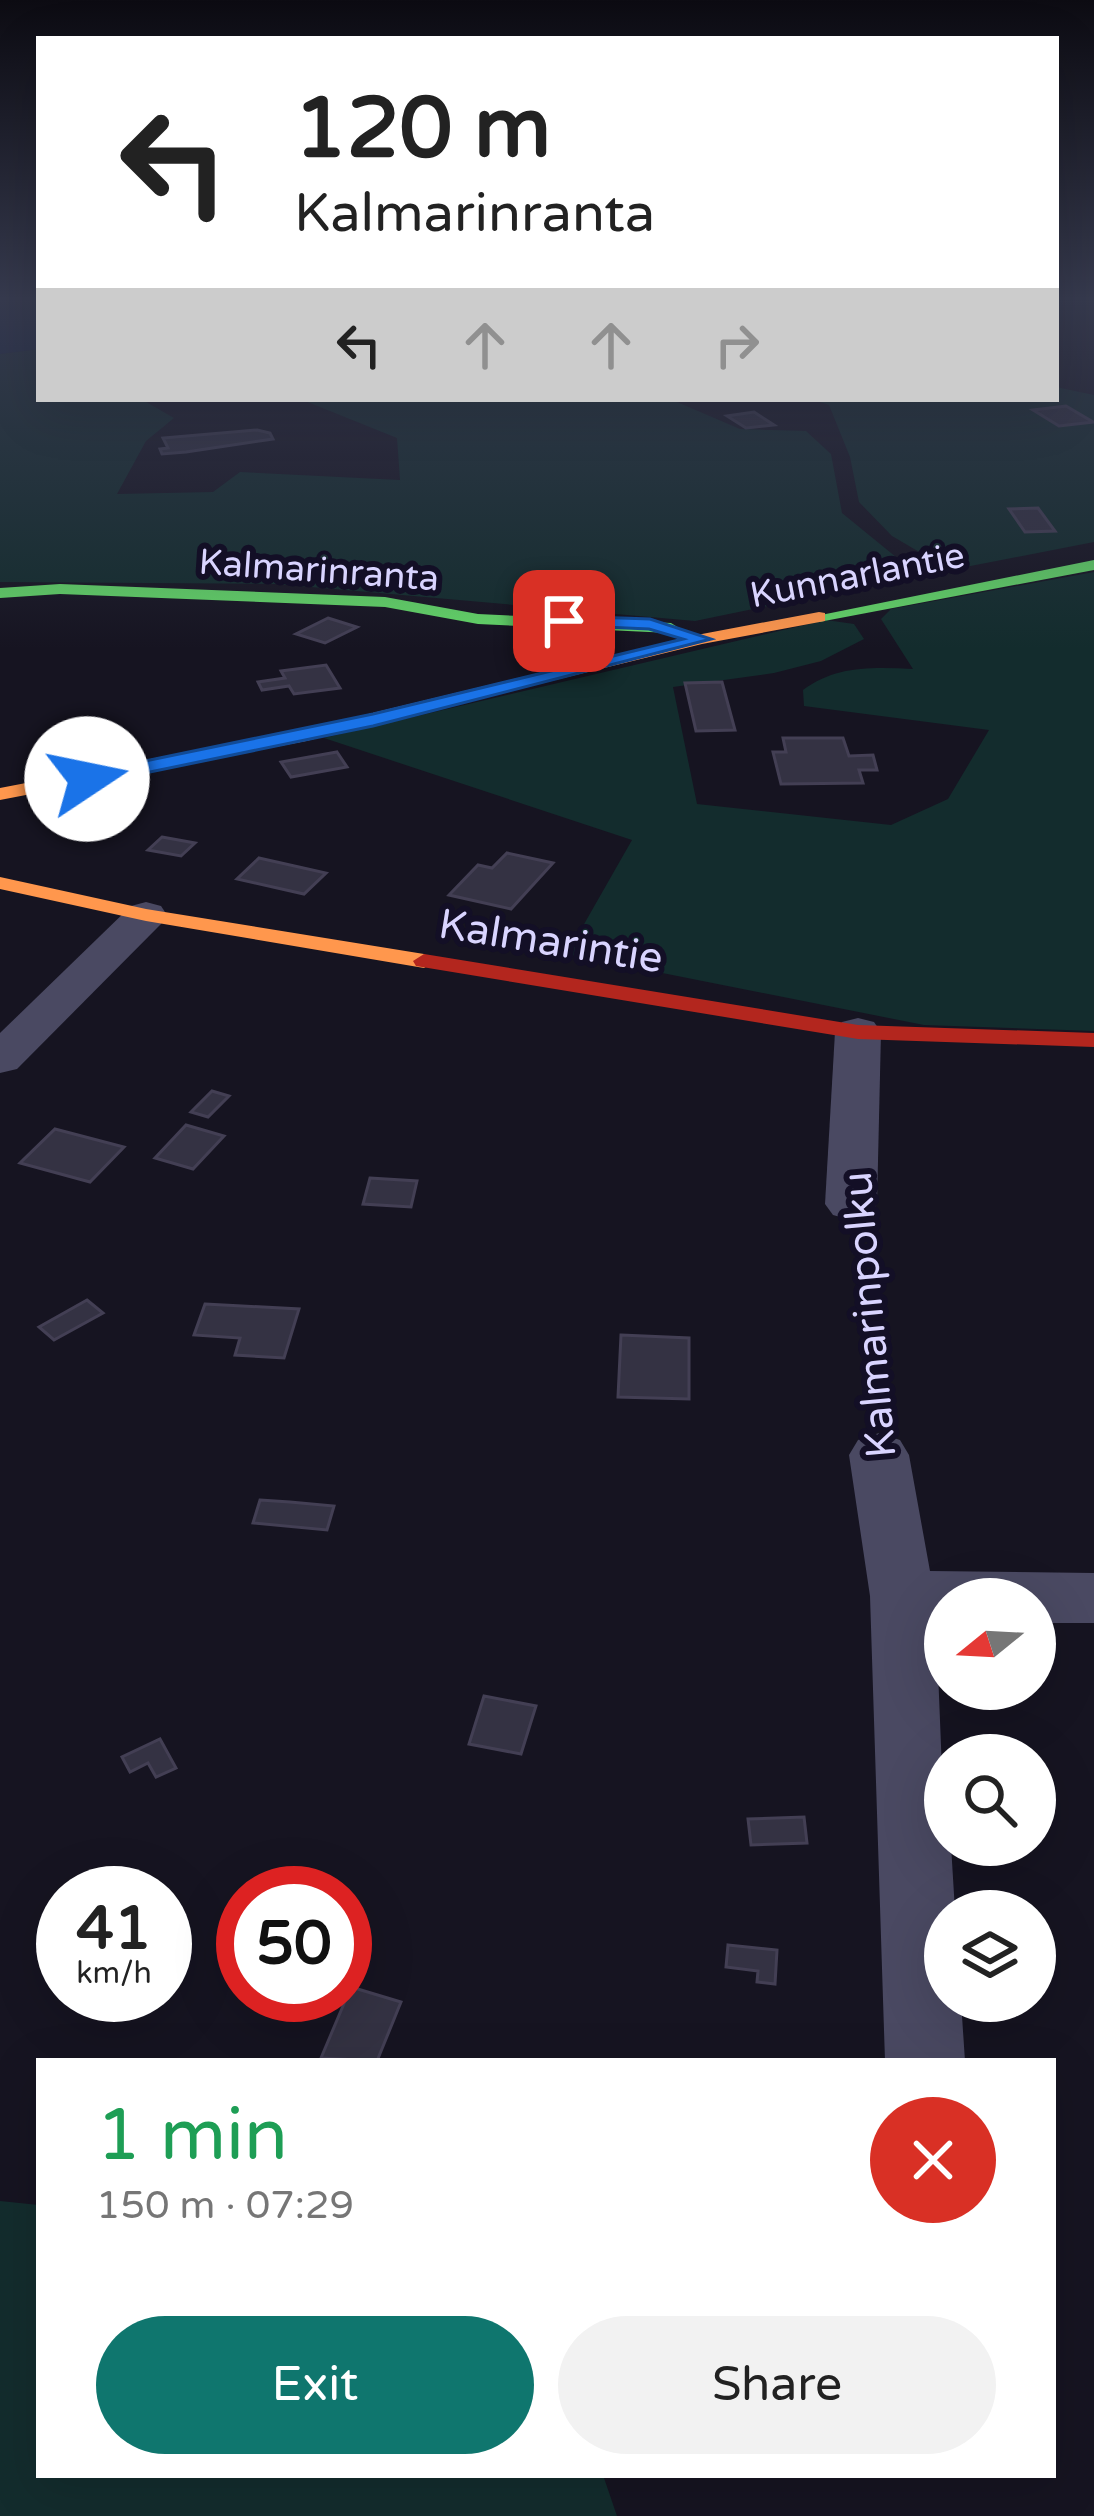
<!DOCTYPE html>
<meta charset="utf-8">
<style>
body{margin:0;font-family:"Varela Round",sans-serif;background:#f2f2f2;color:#222;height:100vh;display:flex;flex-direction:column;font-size:45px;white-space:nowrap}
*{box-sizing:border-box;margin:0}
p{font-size:39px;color:#767676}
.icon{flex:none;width:66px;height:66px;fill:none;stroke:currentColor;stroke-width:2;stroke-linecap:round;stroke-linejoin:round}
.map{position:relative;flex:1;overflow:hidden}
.sheet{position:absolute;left:36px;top:2058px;width:1020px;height:420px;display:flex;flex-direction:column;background:#fff;border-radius:0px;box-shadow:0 12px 48px #0002}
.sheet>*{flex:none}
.guide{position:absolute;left:36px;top:36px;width:1023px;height:366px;border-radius:0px;box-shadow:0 12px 48px #0002;background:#fff;color:#222;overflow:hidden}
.needle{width:78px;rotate:252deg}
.tools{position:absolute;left:924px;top:1578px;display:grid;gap:24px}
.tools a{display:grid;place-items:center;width:132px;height:132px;border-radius:50%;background:#fff;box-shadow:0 12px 48px #0002;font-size:60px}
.speed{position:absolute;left:36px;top:1866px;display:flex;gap:24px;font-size:60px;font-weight:700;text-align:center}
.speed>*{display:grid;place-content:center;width:156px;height:156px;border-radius:50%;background:#fff;box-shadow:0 12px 48px #0002;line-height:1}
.speed small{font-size:30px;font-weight:400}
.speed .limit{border:18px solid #d22;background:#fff;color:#111}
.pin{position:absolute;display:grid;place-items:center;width:102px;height:102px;color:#fff;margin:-51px;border-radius:24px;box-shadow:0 6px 18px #0006}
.me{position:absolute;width:132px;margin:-66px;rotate:79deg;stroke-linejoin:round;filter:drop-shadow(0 0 9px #0008)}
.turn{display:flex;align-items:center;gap:42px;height:252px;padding:0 60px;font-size:54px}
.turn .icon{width:156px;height:156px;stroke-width:2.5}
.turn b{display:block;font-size:84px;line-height:102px}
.lanes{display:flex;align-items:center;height:114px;padding:0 60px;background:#0003;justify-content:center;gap:60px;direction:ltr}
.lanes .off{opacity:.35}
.round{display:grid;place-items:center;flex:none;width:126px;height:126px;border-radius:63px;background:#f2f2f2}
.head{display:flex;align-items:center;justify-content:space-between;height:204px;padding:0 60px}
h1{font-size:72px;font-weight:600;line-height:90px;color:#1e9e55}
.cta{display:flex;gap:24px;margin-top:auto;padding:24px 60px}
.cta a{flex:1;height:138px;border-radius:72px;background:#0f766e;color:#fff;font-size:48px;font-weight:600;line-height:138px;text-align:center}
.cta a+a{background:#f2f2f2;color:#222}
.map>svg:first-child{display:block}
</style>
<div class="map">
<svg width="1094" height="2516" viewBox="0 0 1094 2516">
<rect width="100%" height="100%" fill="#161421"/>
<!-- green -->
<g fill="#132c2d">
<path d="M39 349V399H141L174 418 146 441 117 494 213 492 240 472 400 480 397 438 300 399H670L740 429 806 431 831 454 842 513 918 575 695 621 277 584 0 582V354Z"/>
<path d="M1056 387 1094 395V542L950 570 892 536 859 502 850 457 829 405 811 399H1056Z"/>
<path d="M1094 572V1031L924 1025 567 954 632 840 324 738 826 620 854 624 864 639 821 661 774 673 673 687 697 804 891 825 948 799 989 730 804 706 803 690C836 665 874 667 913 669L881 619 891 609Z"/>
<path d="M0 2201 39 2205V2475H603L617 2516H0Z"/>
</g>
<!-- water -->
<path fill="#0b1e41" d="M0 297H39V349L0 354Z"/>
<!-- building -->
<g fill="#343243" stroke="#433f54" stroke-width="3">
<path d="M1066 406 1093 422 1059 426 1033 410Z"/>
<path d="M754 412 774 425 746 428 727 416Z"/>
<path d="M257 430 270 433 273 439 186 452 162 454 160 449 168 448 163 438Z"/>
<path d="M1038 508 1055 531 1025 532 1009 509Z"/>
<path d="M328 618 357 627 325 643 296 634Z"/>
<path d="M326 665 340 688 294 694 289 686 262 690 258 682 285 678 281 671Z"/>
<path d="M722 682 735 730 696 731 685 683Z"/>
<path d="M783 738H843L849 756 873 755 877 770H859L863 783 781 784 773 752H786Z"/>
<path d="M337 752 347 767 291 777 281 762Z"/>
<path d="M162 837 195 843 181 856 148 850Z"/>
<path d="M507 853 553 863 511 909 449 895 478 865 492 868Z"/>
<path d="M259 858 326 873 304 894 237 879Z"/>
<path d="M212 1091 229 1096 208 1117 191 1112Z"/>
<path d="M186 1125 224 1136 193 1169 155 1158Z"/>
<path d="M55 1129 124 1147 90 1182 20 1163Z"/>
<path d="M370 1178 417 1181 411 1207 363 1204Z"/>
<path d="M87 1300 103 1313 54 1340 39 1327Z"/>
<path d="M205 1304 299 1309 284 1358 235 1355 240 1338 194 1335Z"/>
<path d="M621 1335 689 1338V1399L618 1397Z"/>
<path d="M260 1500 290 1502 334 1506 327 1530 253 1523Z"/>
<path d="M484 1696 536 1706 521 1754 469 1744Z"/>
<path d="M160 1739 176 1768 156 1777 148 1763 130 1772 122 1757Z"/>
<path d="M804 1817 807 1843 751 1845 748 1819Z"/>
<path d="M728 1945 777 1950 775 1984 757 1982 758 1971 726 1967Z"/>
<path d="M351 1987 401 2002 377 2061 321 2058Z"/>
</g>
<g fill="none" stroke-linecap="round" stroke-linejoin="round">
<!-- path -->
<path stroke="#44505f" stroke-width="8" stroke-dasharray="6 9" stroke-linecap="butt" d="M856 1247 874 1411"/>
<!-- street -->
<g fill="#4a4962" fill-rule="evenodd">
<path d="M146 902 161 906 167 915 161 924 17 1069 0 1073V1033L131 906Z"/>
<path d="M858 1018 874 1022 881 1032 877 1204 869 1215 851 1220 833 1215 825 1204 835 1032 842 1022Z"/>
<path d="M879 1433 900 1440 909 1455 930 1571 1094 1573V1623H1035V1599H945V1622L936 1621 945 1845H951L955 1911H945V2001H961L965 2061H885L870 1596 849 1455 858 1440Z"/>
</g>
<!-- fast -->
<g fill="#63d668" fill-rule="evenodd">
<path d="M1094 560V570L819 622 811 617Z"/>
<path d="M60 584 385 597 478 614 671 623 679 628 671 633 478 624 385 607 60 594 0 598V588Z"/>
</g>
<!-- slow -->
<g fill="#ff974d" fill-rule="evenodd">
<path d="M819 612 825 613V621L702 644 306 741 0 800V788L306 729 702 634Z"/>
<path d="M0 877 146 909 424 954 435 961 424 968 146 921 0 889Z"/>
</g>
<!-- jam -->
<path fill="#b3261e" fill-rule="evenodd" d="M424 954 858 1025 1094 1033V1047L858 1039 416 966 413 961Z"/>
</g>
<!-- sky -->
<linearGradient id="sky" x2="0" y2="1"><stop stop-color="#0c0b12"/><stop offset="0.46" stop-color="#363a4e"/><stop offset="1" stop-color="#363a4e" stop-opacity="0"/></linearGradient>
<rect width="1094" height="649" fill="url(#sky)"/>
<!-- route -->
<path fill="#1a73e8" stroke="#114b97" stroke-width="3" d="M564 616 650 619 711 639 373 726 87 785 77 779 87 773 373 714 683 639 649 629 558 625 556 621Z"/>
<g text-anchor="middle" stroke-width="12" stroke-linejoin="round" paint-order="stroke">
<!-- far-street labels -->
<g font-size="36" fill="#d9d4ff" stroke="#130f26">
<text transform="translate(319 569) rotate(4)" y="13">Kalmarinranta</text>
<text transform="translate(857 574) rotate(-11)" y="13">Kunnarlantie</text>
</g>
<!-- street labels -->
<g font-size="42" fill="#d9d4ff" stroke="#130f26">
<text transform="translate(551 940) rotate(9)" y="15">Kalmarintie</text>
<text transform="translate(868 1315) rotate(-95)" y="15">Kalmarinpolku</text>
</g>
</g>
</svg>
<div class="tools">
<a><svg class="needle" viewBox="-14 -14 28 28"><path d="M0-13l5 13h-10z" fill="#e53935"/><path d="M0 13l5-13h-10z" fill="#767676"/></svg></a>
<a><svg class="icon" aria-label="search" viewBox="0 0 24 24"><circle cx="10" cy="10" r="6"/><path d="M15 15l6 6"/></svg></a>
<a><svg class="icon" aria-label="layers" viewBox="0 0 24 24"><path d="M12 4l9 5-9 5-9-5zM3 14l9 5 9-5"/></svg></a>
</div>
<div class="speed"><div>41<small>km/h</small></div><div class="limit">50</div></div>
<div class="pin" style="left:564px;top:621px;background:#d93025"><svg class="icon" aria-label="arrive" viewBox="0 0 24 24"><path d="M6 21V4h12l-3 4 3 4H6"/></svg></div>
<svg class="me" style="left:87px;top:779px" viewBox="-20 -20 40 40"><circle r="19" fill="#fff"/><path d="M0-13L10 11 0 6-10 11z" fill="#1a73e8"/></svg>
<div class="guide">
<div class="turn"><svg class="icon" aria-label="left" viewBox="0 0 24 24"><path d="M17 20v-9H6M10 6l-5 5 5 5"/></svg><div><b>120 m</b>Kalmarinranta</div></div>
<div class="lanes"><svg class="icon" aria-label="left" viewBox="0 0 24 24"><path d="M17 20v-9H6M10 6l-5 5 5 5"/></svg><svg class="icon off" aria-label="ahead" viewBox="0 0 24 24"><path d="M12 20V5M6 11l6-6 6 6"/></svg><svg class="icon off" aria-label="ahead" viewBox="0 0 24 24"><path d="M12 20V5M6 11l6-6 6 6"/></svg><svg class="icon off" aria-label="right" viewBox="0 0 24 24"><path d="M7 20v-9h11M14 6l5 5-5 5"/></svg></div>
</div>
<section class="sheet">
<div class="head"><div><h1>1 min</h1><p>150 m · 07:29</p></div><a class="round" style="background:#d93025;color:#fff"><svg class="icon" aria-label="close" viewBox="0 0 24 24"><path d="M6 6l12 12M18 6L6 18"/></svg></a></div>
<div class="cta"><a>Exit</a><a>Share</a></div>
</section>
</div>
